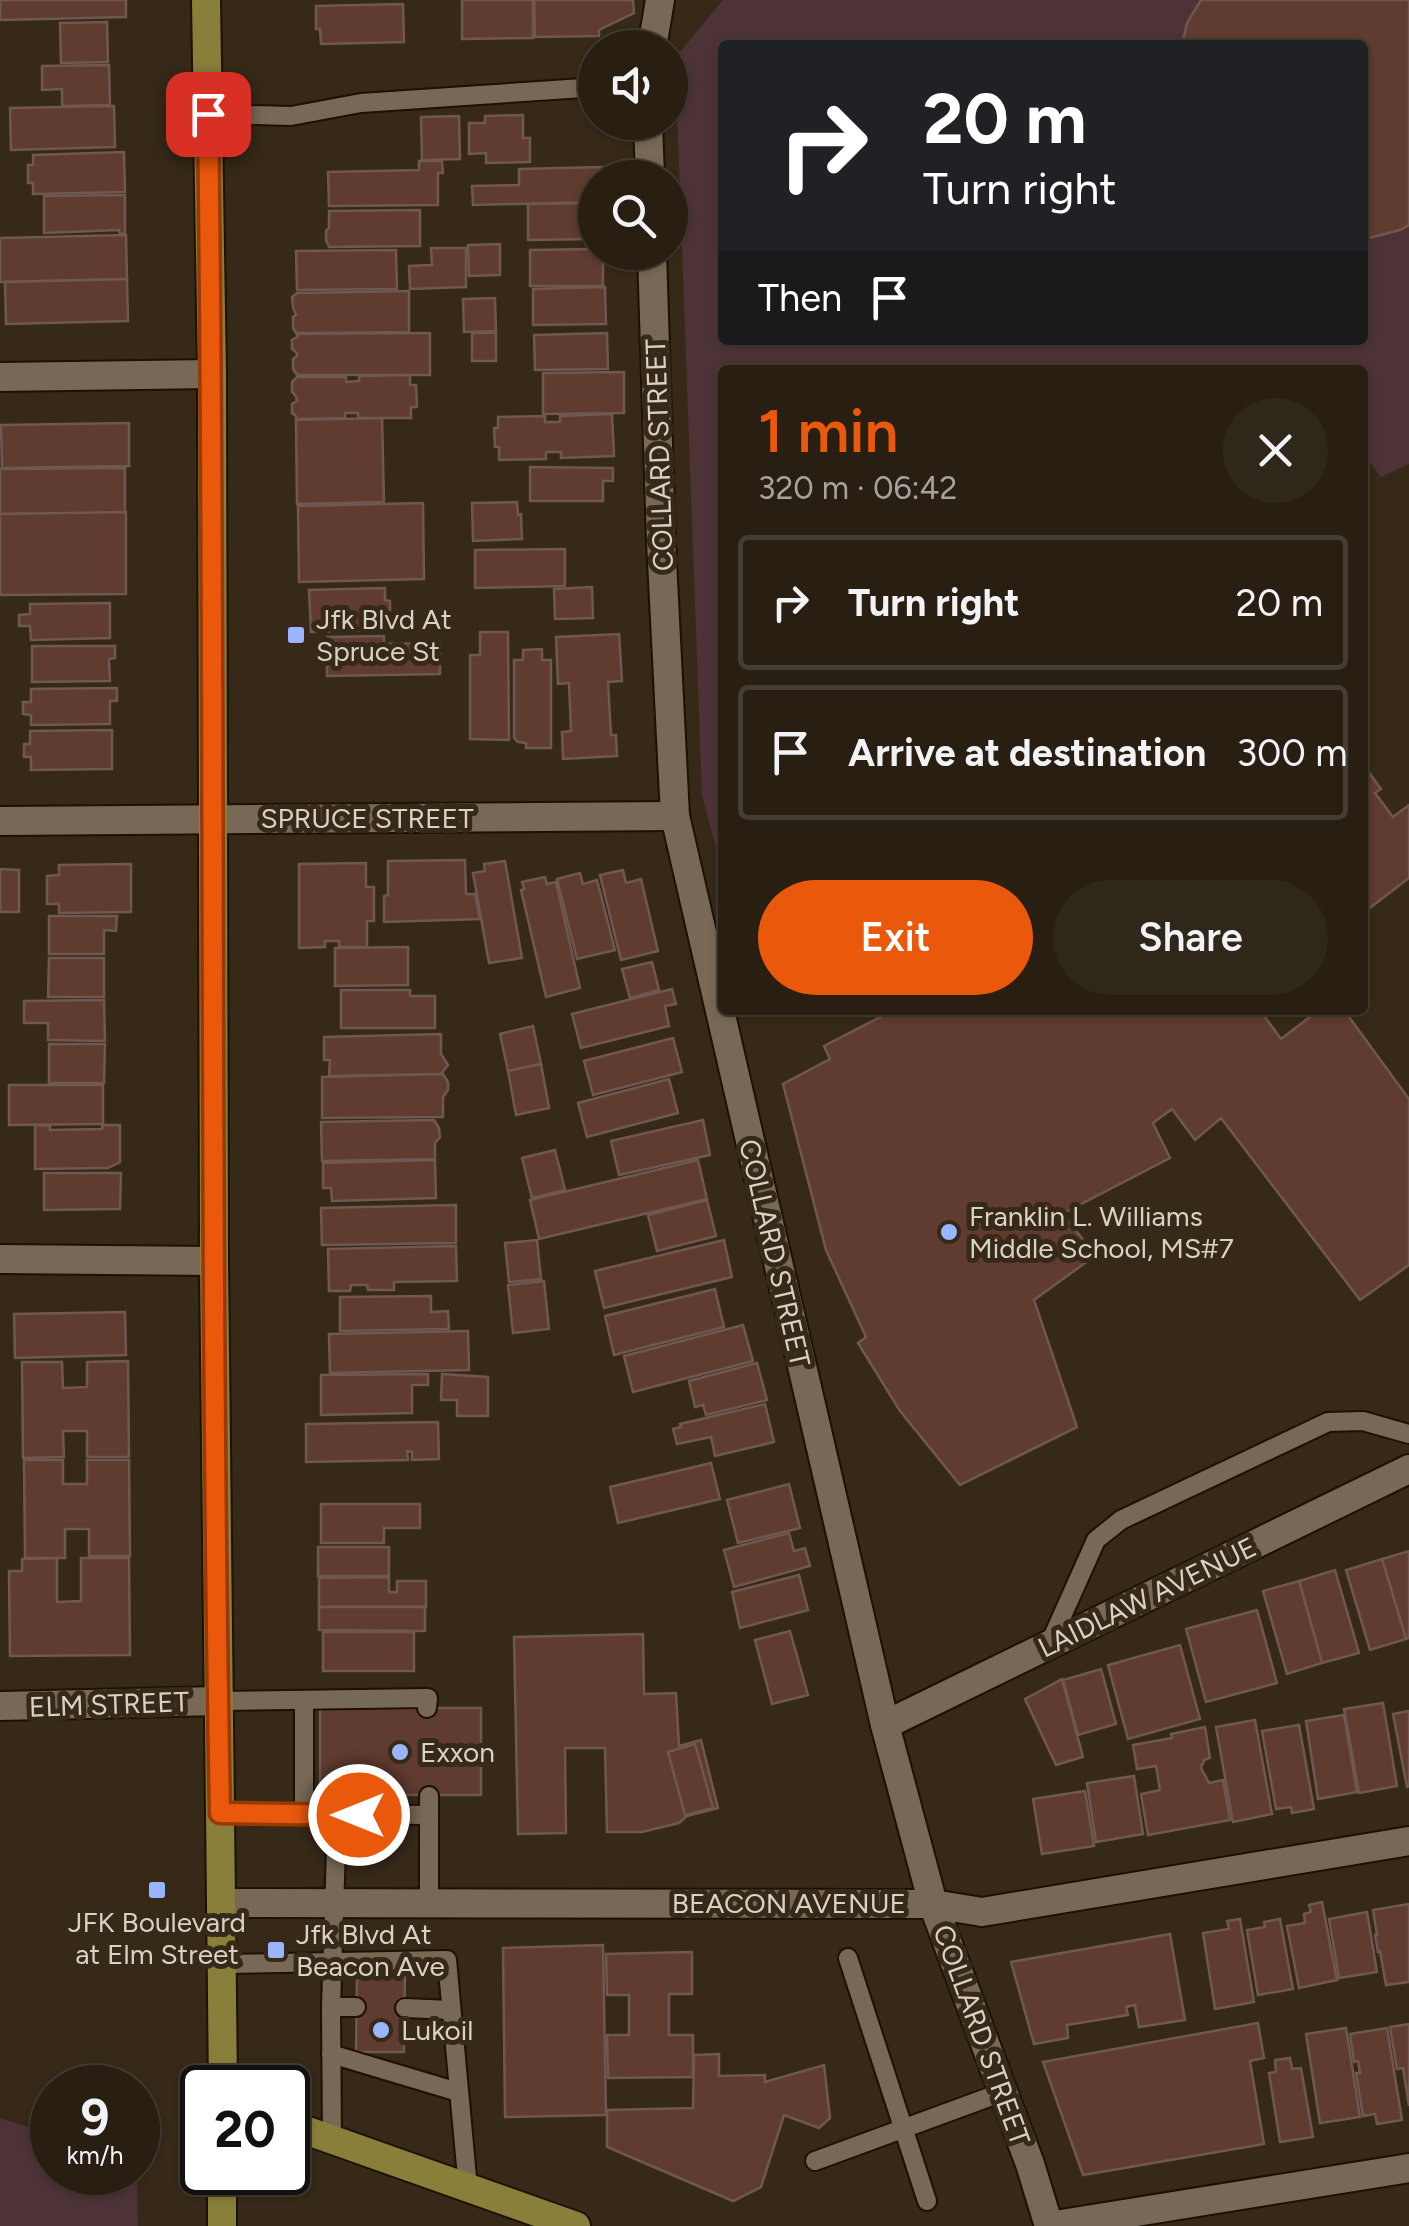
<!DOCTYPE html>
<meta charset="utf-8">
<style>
body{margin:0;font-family:Figtree,sans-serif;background:#30271b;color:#f1f3f6;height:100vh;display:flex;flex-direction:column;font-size:38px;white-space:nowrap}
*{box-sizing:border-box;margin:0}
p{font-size:32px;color:#a5a29f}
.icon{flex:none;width:55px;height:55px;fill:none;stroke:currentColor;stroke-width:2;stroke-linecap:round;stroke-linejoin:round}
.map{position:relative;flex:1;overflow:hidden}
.details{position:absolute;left:718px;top:365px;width:650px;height:650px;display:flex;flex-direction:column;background:#281f12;border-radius:10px;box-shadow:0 2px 8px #0004,0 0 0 2px #443d32}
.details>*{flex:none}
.top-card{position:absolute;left:718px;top:40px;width:650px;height:305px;border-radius:10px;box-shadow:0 2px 8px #0004,0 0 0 2px #443d32;background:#202124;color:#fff;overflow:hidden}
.tools{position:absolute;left:578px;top:30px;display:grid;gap:20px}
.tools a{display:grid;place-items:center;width:110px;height:110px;border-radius:50%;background:#281f12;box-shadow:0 2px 8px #0004,0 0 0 2px #443d32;font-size:50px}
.speed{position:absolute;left:30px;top:2065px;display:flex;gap:20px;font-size:50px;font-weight:700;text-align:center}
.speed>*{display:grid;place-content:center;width:130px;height:130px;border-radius:50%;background:#281f12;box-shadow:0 2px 8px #0004,0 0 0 2px #443d32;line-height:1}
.speed small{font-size:25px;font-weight:400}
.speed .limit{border:5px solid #111;border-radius:15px;background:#fff;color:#111}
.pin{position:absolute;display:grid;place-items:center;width:85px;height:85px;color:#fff;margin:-42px;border-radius:20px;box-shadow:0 5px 15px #0006}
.me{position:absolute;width:110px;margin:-55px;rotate:270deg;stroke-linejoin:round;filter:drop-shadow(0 0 8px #0008)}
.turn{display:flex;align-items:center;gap:35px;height:210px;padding:0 40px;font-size:45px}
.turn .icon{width:130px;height:130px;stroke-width:2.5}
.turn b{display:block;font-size:70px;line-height:85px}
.then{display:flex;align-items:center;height:95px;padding:0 40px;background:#0003;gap:20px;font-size:38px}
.round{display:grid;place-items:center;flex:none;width:105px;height:105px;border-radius:52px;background:#30271b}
.head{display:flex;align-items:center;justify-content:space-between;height:170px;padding:0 40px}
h1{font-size:60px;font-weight:600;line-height:75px;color:#ea580c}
.cta{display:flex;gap:20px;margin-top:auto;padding:20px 40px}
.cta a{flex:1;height:115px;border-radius:60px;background:#ea580c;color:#fff;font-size:40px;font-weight:600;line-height:115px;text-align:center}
.cta a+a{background:#30271b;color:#f1f3f6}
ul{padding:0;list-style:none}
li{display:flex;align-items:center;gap:30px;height:135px;margin:0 20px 15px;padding:0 20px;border:5px solid #443d32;border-radius:10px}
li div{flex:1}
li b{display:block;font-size:38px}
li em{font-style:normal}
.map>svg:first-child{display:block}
</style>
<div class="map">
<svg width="1409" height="2226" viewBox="0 0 1409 2226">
<rect width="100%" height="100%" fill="#362918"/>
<!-- green -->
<g fill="#4d3338" fill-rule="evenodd">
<path d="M723 0H1409V464L1381 477 1363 453 1362 370H722V873L702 794 675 58ZM722 45H1362V340H722Z"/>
<path d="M0 2118 52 2135V2172L137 2173 138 2226H0Z"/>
</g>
<!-- building -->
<g fill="#603b2f" stroke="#6f5850" stroke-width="2.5">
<path d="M0 0H126V17L0 20Z"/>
<path d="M462 0H533V38L462 39Z"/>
<path d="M534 0H633L634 13 599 30V36L535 37Z"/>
<path d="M1201 0H1409V225L1400 230 1362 240V45H1182L1187 23Z"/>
<path d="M403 4 404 42 321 44 320 29H316V6Z"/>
<path d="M107 22 108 62 61 63 60 23Z"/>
<path d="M109 65 110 105 62 106V89L42 90V66Z"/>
<path d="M114 106 115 147 11 150 10 108Z"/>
<path d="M523 115V138H530V162L486 163V153L469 154V123H485V116Z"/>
<path d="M459 116 460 159 422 160 421 117Z"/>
<path d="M124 152 125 192 33 194V183H28V165H33V155Z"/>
<path d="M419 161H442L443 173H438V205L329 206 328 172 419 170Z"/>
<path d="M602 167V178H595V202L473 205 472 186 519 185V169Z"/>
<path d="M125 195V234H120L119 230 44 233V196Z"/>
<path d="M595 203V239L528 240V204Z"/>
<path d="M420 210V246L329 247 326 240V231L329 228V211Z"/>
<path d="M126 235 127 279 0 282V238Z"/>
<path d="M500 244V275L469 276 468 245Z"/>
<path d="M431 248H466V287L410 289 409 266 432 265Z"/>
<path d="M595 249V252H603V286H530V250Z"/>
<path d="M396 250 397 289 297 290 296 251Z"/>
<path d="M127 279 128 321 6 324 5 282Z"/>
<path d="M605 287 606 324 533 325V289Z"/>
<path d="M409 291V332L296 333 293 328V317L296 315 293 307 292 297 297 293Z"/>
<path d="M495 298 496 331 464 332 463 299Z"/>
<path d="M430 333V375H297L293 369V359L297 356V353L292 349V340L297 337V334Z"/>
<rect x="472" y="333" width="24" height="28"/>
<path d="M607 333 608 369 535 370 534 335Z"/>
<path d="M624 372V413L543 414V373Z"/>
<path d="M410 375V385H416L417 407H411V418H358V413H345V418L296 419V416L292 413V404L297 401 296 396 292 392V382L297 377H346V382L359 381V376Z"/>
<path d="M612 414 614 456 561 458V452H546V459L499 460V447H495L494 428H498V417L545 416V422H560V416Z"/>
<path d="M382 418 384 502 297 504 296 420Z"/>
<path d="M129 423V466L2 468 1 425Z"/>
<path d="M530 467 613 468V481H603V501H530Z"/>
<path d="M125 468V513L0 514V469Z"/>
<path d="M517 502 518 515 521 514 522 539 473 541 472 503Z"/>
<path d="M423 503 424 579 299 582 298 506Z"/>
<path d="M126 512V594L0 595V514Z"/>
<path d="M565 549V586L475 588V550Z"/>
<path d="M592 587 593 618 555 619 554 589Z"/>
<path d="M385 588V600L390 601V618L387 619V630L311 632 309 590Z"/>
<path d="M110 603V638L31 640 30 626H19V615L30 614V604Z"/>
<path d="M480 632H508L509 740 470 739V655H480Z"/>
<path d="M619 634 622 681 608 682 611 735H616L617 756 563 759 562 732 571 731 569 683 558 684 556 637Z"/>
<path d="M384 636V644L440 643V674L327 676V637Z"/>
<path d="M32 646H115V658L109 659 110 681 32 682Z"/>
<path d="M542 649V660H551V748H526V743L518 742 514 738V660H523V650Z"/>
<path d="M117 688V701H110V724L31 725V715L23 714V702H31V689Z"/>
<path d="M112 730V769L31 770V757H24V744H30V731Z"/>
<path d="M1362 763 1381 789 1375 793 1393 817 1409 805V878L1362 914Z"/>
<path d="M465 860 466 894H475L480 919 384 922V896L388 895V861Z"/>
<path d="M505 861 522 958 489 963 473 873 485 871 484 864Z"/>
<path d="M366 863V887H374V921H367V947H339V941H325V947L299 948V864Z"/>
<path d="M131 864V912L59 913V904H47V876L59 875V865Z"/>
<path d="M0 869 19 870V912H0Z"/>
<path d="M623 870 626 883 641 879 658 951 621 960 600 875Z"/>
<path d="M580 873 583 884 597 880 615 950 577 959 557 879Z"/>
<path d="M545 877 547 884 556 882 580 988 546 997 521 890 524 889 522 882Z"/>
<path d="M49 916H117L116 931 104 930V954H49Z"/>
<path d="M408 947V985L335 986V948Z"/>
<path d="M49 958H104V997H48Z"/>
<path d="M652 962 659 990 630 998 622 969Z"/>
<path d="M672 989 676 1004 665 1006 669 1026 581 1048 572 1014Z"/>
<path d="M341 990H410V996H435V1028H341Z"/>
<path d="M104 1000 105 1041 48 1040V1023H24V1001Z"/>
<path d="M894 1010H1260L1281 1039 1319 1010H1344L1409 1099V1265L1360 1300 1221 1118 1195 1140 1172 1109 1153 1123 1170 1158 1062 1214 1096 1255 1034 1300 1077 1427 960 1485 900 1411 858 1343 866 1337 826 1250 783 1084 830 1059 824 1046Z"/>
<path d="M533 1026 541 1064 508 1071 500 1034Z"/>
<path d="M441 1034V1054L448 1065 441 1074 329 1076 330 1060H324V1037Z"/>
<path d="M673 1038 682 1072 593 1095 584 1061Z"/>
<path d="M49 1044H105L104 1083H49Z"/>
<path d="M541 1064 549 1108 516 1115 508 1071Z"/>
<path d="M443 1074 448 1082V1090L443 1097V1117L322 1118V1077Z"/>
<path d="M669 1079 678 1113 587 1137 578 1103Z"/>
<path d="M9 1085H103V1124L9 1125Z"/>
<path d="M434 1120 439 1128 440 1137 435 1143V1159L322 1161 321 1122Z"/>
<path d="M703 1120 710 1155 619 1175 611 1141Z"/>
<path d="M35 1125 50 1126V1130L102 1129V1125H120V1162L108 1168 35 1169Z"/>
<path d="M555 1150 565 1190 532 1198 522 1158Z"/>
<path d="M435 1160 436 1198 332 1201 331 1188H323V1163Z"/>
<path d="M698 1160 707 1199 539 1239 530 1200Z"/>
<path d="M44 1173H121L120 1209 44 1210Z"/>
<path d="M707 1200 716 1236 657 1251 648 1215Z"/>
<path d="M456 1205V1243L322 1245 321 1208Z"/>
<path d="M537 1240 541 1279 509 1282 505 1243Z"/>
<path d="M724 1240 732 1277 604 1308 595 1271Z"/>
<path d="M456 1246 457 1281 394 1282V1290H368L367 1285H351L350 1291H329L328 1249Z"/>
<path d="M544 1281 549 1329 513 1333 508 1285Z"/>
<path d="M715 1289 724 1327 614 1355 605 1316Z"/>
<path d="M431 1296V1312L448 1311 449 1329 340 1331V1297Z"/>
<path d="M125 1312 126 1355 15 1358 14 1314Z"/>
<path d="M743 1325 753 1361 633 1392 624 1356Z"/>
<path d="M468 1331 469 1370 330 1373 329 1334Z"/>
<path d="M128 1361 129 1457H87V1431H63L64 1457 23 1458 22 1362H62L63 1388 87 1387V1362Z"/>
<path d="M757 1363 767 1400 706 1415 703 1405 695 1407 689 1381Z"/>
<path d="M428 1374V1385H412V1413L321 1415V1375Z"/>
<path d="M442 1374 488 1377V1416H457V1400H441Z"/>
<path d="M765 1404 774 1442 715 1456 711 1437 677 1444 673 1429 681 1427 680 1424Z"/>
<path d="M438 1422 439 1459 412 1460V1452L407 1451 408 1460 306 1462V1424Z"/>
<path d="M24 1460H63V1484H87V1460H129L130 1556H89V1529H65V1558H25Z"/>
<path d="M711 1463 720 1499 618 1523 610 1487Z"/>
<path d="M789 1484 800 1528 738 1543 727 1500Z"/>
<path d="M321 1504H420V1528H384V1543H321Z"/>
<path d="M789 1533 794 1551 805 1548 810 1566 734 1587 724 1550Z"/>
<rect x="318" y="1547" width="71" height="29"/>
<path d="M1409 1551V1638L1406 1639 1382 1559Z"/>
<path d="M57 1558V1602L81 1601V1558H129L130 1655 10 1656 9 1571H22V1559Z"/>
<path d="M1382 1559 1406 1639 1370 1650 1346 1570Z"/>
<path d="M1335 1570 1359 1653 1322 1663 1299 1581Z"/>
<path d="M799 1575 808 1610 740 1628 732 1592Z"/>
<path d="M389 1577V1592H397V1581H426V1607H319V1578Z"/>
<path d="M1299 1581 1322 1663 1287 1674 1263 1591Z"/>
<path d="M319 1607H425V1631L319 1630Z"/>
<path d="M1257 1610 1277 1683 1206 1702 1186 1629Z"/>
<path d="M790 1631 808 1695 772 1704 755 1640Z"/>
<rect x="323" y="1632" width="91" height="39"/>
<path d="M643 1634 644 1694 676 1693 679 1746 701 1740 718 1808 687 1816 679 1823 642 1832H607L605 1748H565L566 1833 518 1834 514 1637Z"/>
<path d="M1180 1645 1200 1719 1128 1739 1108 1665Z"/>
<path d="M1101 1669 1116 1724 1078 1735 1063 1680Z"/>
<path d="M1062 1679 1083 1757 1056 1765 1025 1699Z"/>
<path d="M1383 1703 1397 1786 1359 1793 1344 1709Z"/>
<rect x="320" y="1708" width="161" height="87"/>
<path d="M1409 1711V1786L1407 1787 1393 1714Z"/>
<path d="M1344 1715 1357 1792 1318 1799 1306 1721Z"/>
<path d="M1255 1720 1272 1814 1233 1822 1216 1727Z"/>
<path d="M1299 1725 1314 1809 1292 1813 1291 1807 1276 1809 1262 1731Z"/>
<path d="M1205 1727 1210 1758 1204 1760 1201 1768 1209 1783 1223 1780 1230 1820 1148 1835 1141 1794 1160 1790 1156 1766 1137 1769 1133 1745 1172 1738 1171 1734Z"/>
<path d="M695 1744 713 1808 685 1815 668 1752Z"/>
<path d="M1134 1776 1143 1834 1096 1842 1087 1783Z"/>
<path d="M1085 1791 1094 1846 1042 1854 1033 1799Z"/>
<path d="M1322 1902 1337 1980 1299 1988 1287 1926 1305 1923 1304 1914 1311 1912 1309 1905Z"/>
<path d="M1409 1904V1982L1386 1985 1380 1951 1378 1952 1375 1935H1377L1373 1910Z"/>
<path d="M1367 1912 1377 1972 1339 1978 1329 1919Z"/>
<path d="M1240 1919 1254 2002 1215 2009 1203 1933 1229 1929 1227 1921Z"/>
<path d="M1280 1919 1293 1989 1258 1995 1247 1930 1265 1927 1264 1922Z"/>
<path d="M1170 1934 1185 2020 1139 2027 1135 2005 1126 2007 1128 2015 1067 2025 1068 2038 1034 2044 1011 1962Z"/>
<path d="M603 1945 606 2115 505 2117 503 1948Z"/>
<path d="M692 1952V1994H669V2035H693V2077L608 2078 607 2035H629V1995H607L606 1954Z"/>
<path d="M405 1971 404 2052H356L357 1972Z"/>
<path d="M1258 2023 1264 2058 1250 2061 1264 2144 1083 2175 1043 2062Z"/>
<path d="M1409 2024V2106L1403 2068 1397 2069 1390 2027Z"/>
<path d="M1346 2028 1360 2117 1320 2123 1306 2034Z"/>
<path d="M1387 2028 1402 2120 1377 2124 1375 2114 1363 2116 1356 2073H1360L1358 2061 1354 2062 1350 2034Z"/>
<path d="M719 2054V2076L765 2075V2082L824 2065 830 2118 819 2128 784 2115 761 2187 733 2201 607 2147V2110L693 2108 694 2055Z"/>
<path d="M1290 2058 1292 2069 1301 2068 1313 2137 1280 2142 1269 2073 1276 2072 1275 2060Z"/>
</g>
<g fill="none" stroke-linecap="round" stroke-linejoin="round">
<!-- service casing -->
<g stroke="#1d1103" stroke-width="22">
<g id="service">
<path d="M208 114 291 116 361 103 583 88"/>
<path d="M1049 1645 1096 1540 1121 1520 1328 1422 1363 1421 1409 1434"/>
<path d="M304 1700V1815"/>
<path d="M218 1701 428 1698 427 1708"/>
<path d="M429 1796V1903"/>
<path d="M220 1813 429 1815"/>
<path d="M848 1958 927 2201"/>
<path d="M222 1964 447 1960 468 2188"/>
<path d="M331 2007H356"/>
<path d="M405 2008 451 2010"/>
<path d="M331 2054 458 2092"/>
<path d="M332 2140 331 2007 337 1816"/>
<path d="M815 2161 1003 2092"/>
</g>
</g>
<!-- minor casing -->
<g stroke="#1d1103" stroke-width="32">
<g id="minor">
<path d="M652 48 660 0"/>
<path d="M648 122 650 178"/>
<path d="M652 252 661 541 675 816 885 1725 933 1904 1030 2164 1049 2226"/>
<path d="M0 377 212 374"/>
<path d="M0 821 675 816"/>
<path d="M0 1259 214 1261"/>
<path d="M0 1706 218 1701"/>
<path d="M885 1725 1409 1469"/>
<path d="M222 1903 933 1904 982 1912 1409 1841"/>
<path d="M1049 2226 1409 2168"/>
</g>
</g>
<!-- primary casing -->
<g stroke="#1d1103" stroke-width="32">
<g id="primary">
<path d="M206 0 212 374 214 1261 223 2088"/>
<path d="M288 2126 302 2129 576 2226"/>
<path d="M222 2226V2172"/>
</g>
</g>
<!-- service -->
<use href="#service" stroke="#786956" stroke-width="18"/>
<!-- minor -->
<use href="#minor" stroke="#786956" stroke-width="28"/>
<!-- primary -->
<use href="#primary" stroke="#8a7f3a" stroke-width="28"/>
</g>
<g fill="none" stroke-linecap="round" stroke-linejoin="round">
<!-- route casing -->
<g stroke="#983908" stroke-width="25">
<path id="route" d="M208 114C216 680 209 1247 220 1813L359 1815"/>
</g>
<!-- route -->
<use href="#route" stroke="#ea580c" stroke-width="18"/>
</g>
<!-- markers -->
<g fill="#9ab5fd" stroke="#362918" stroke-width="4">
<rect x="286" y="625" width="20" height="20" rx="5"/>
<circle cx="949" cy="1232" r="10"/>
<circle cx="400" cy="1752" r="10"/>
<rect x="147" y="1880" width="20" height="20" rx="5"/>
<rect x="266" y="1940" width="20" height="20" rx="5"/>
<circle cx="381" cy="2030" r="10"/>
</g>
<g text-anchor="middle" stroke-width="10" stroke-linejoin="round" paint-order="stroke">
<!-- street labels -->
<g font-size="28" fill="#d9d0c6" stroke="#362918">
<text transform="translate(659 455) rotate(-92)" y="10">COLLARD STREET</text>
<text x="367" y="828">SPRUCE STREET</text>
<text transform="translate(775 1253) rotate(77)" y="10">COLLARD STREET</text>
<text transform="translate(1147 1597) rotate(-26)" y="10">LAIDLAW AVENUE</text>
<text transform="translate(109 1704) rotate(-2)" y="10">ELM STREET</text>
<text x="789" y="1913">BEACON AVENUE</text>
<text transform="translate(982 2035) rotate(70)" y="10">COLLARD STREET</text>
</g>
<!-- poi labels -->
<g font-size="28" fill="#d9d0c6" stroke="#362918" text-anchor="start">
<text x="316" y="629">Jfk Blvd At<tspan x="316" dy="32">Spruce St</tspan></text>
<text x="969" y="1226">Franklin L. Williams<tspan x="969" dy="32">Middle School, MS#7</tspan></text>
<text x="420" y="1762">Exxon</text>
<text x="157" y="1932" text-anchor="middle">JFK Boulevard<tspan x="157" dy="32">at Elm Street</tspan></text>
<text x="296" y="1944">Jfk Blvd At<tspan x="296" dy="32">Beacon Ave</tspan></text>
<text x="401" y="2040">Lukoil</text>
</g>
</g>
</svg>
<div class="tools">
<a><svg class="icon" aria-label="sound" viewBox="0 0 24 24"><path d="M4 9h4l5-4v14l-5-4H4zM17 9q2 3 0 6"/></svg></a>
<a><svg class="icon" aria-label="search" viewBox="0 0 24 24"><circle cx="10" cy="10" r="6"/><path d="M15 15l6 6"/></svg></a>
</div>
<div class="speed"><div>9<small>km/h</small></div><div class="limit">20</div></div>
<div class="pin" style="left:208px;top:114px;background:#d93025"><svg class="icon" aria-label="arrive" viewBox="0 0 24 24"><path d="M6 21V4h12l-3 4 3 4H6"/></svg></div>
<svg class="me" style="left:359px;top:1815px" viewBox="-20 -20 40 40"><circle r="17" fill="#ea580c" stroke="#fff" stroke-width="3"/><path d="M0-11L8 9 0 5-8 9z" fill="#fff"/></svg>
<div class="top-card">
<div class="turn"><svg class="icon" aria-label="right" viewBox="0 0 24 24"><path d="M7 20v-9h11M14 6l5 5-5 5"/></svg><div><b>20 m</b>Turn right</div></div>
<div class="then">Then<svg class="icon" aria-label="arrive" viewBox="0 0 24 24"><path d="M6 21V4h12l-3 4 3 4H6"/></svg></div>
</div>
<section class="details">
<div class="head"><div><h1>1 min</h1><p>320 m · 06:42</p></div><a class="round"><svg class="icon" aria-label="close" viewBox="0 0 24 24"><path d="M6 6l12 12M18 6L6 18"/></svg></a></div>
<ul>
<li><svg class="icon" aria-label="right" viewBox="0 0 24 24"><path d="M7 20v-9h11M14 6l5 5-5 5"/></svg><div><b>Turn right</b></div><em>20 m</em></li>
<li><svg class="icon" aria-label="arrive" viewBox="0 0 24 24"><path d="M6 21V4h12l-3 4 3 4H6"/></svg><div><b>Arrive at destination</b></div><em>300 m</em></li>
</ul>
<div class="cta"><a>Exit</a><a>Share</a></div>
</section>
</div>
